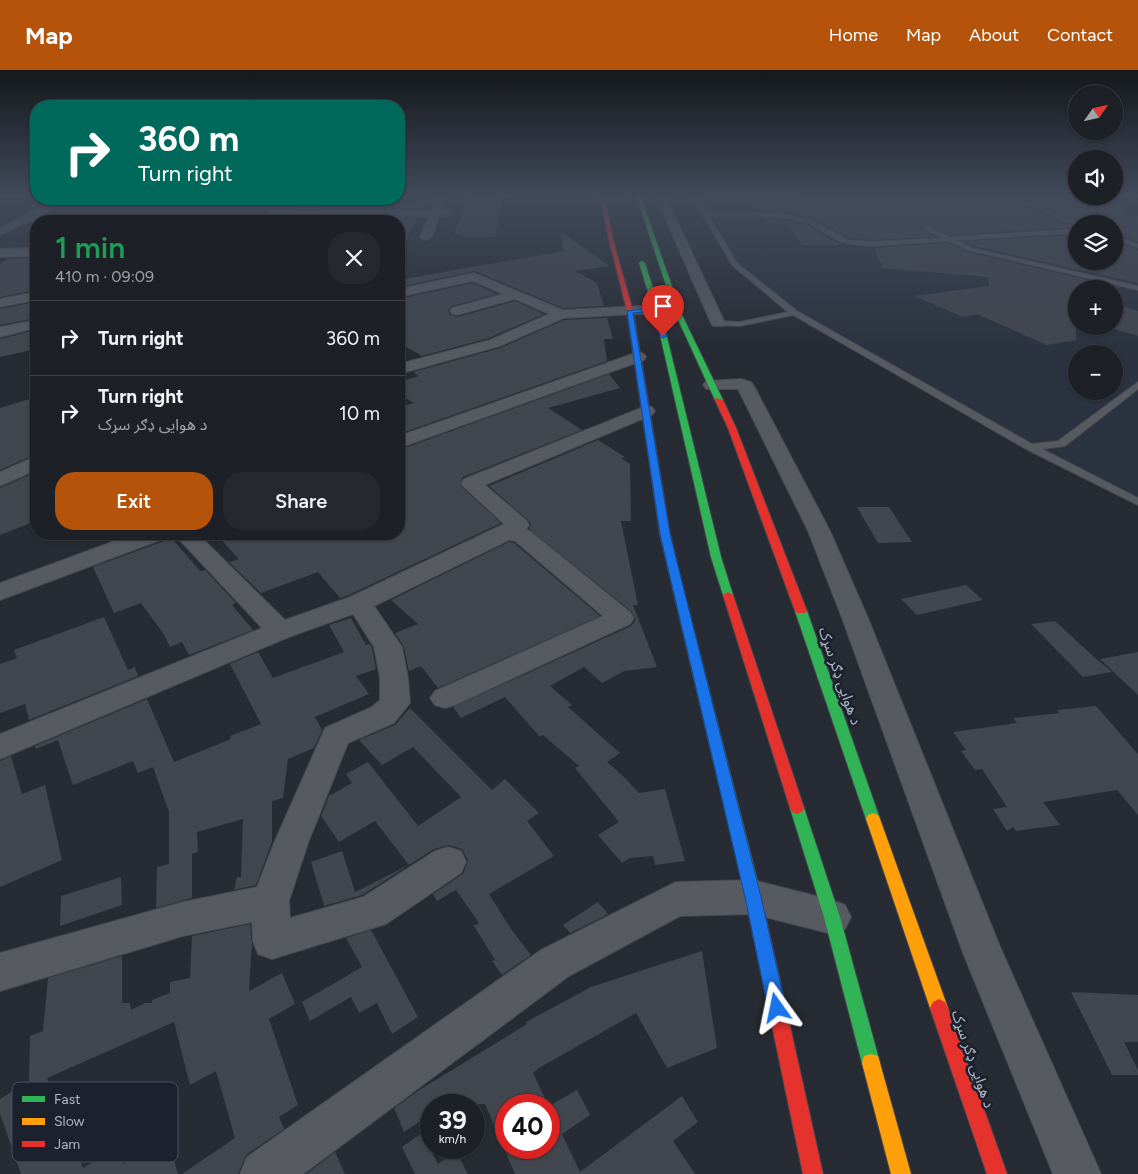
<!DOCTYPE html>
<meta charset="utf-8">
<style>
body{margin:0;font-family:Figtree,"Noto Sans Arabic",sans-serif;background:#25282e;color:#f1f3f6;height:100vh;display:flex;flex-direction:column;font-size:19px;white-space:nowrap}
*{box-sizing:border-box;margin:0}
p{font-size:16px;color:#a0a3a7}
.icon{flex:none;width:28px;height:28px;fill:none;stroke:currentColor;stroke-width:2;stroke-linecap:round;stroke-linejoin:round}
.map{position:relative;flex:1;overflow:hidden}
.details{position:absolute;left:30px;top:145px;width:375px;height:325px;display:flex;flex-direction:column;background:#1d2026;border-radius:20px;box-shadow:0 1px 4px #0004,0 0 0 1px #3b3e43}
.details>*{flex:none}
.banner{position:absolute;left:30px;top:30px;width:375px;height:105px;border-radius:20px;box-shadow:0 1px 4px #0004,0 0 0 1px #3b3e43;background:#00695c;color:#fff;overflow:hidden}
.needle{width:32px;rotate:56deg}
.buttons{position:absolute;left:1068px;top:15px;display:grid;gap:10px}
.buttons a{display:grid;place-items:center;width:55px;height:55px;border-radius:50%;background:#1d2026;box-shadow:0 1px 4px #0004,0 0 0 1px #3b3e43;font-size:25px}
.speed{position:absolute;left:420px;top:1024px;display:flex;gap:10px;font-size:25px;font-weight:700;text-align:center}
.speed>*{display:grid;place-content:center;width:65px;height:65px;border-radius:50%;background:#1d2026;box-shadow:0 1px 4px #0004,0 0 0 1px #3b3e43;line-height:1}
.speed small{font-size:12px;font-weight:400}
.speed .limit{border:8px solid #d22;background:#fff;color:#111}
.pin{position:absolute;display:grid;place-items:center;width:42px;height:42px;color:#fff;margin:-51px -21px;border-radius:50% 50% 50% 0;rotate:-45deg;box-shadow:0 0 5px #0007}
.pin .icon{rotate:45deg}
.me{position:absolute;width:55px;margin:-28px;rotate:348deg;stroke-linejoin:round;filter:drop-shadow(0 0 4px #0008)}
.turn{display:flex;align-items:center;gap:18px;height:105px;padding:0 25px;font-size:22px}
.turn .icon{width:65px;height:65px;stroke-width:2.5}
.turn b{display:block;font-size:35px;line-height:42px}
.round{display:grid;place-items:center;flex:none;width:52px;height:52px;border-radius:20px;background:#25282e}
.summary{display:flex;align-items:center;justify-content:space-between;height:85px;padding:0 25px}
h1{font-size:30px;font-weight:600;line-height:38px;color:#1e9e55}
.cta{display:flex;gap:10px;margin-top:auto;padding:10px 25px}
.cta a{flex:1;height:58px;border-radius:20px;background:#b45309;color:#fff;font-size:20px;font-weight:600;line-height:58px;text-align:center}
.cta a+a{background:#25282e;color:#f1f3f6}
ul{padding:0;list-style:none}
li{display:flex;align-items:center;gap:15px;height:75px;padding:0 25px;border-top:1px solid #3b3e43}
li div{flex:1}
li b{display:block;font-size:19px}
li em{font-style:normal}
header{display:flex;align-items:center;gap:30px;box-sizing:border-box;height:70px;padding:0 25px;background:#b45309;color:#fff}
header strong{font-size:24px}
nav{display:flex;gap:28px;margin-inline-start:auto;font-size:18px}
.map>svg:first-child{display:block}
</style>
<header>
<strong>Map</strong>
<nav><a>Home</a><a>Map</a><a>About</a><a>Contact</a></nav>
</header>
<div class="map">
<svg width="1138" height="1104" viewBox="0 0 1138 1104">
<rect width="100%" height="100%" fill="#272b33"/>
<!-- airport -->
<path fill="#2b3340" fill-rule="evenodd" d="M694 125H1138V432L1060 393 801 247 734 194ZM1076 154H1114V191H1076ZM1076 219H1114V256H1076ZM1076 284H1114V321H1076Z"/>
<!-- building -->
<g fill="#42464e">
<path d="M794 125H987L1002 128 1076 157 950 165 925 154 922 159 935 167 871 170 850 168 813 149 781 141H757L751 133 803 130Z"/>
<path d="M1076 125 1120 132 1129 146 1138 145V172L1114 163V154H1083L1017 127Z"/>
<path d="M468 127 503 129 495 167H462L463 165H454Z"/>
<path d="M300 133H325L321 139H294Z"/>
<path d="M388 133H424L422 138H384Z"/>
<path d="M378 148H417L399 184V151H376Z"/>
<path d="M763 149H781L807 155 834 171 846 175H802L786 154H767Z"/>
<path d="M561 161 609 196 575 201 597 213 604 236 563 238 475 201 399 217V210L563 181Z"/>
<path d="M1076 165V191H1114V171L1138 180V213L973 176 964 171Z"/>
<path d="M948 173 968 182 1122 218 1076 219V270L1047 275 977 244 963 247 914 226 989 216V207L881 198 882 192 878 191 874 178Z"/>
<path d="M36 188V220L0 227V194L9 189Z"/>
<path d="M473 213 497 224 452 236 448 240 450 245 458 247 515 231 544 244 489 268 422 286 399 273V229Z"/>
<path d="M36 232V248L0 255V239Z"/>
<path d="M1114 234 1138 241V266L1114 259Z"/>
<path d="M607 248 613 269H604L607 291 399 364V337L414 333 399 324V312L419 306 413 302 500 278 564 250Z"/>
<path d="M36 260V279L0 287V269Z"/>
<path d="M609 304 620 318 548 338 582 360 463 407 460 412 463 418 501 453 349 525 340 528 318 502 261 523 229 492 239 489 216 464H399V380Z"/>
<path d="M36 327V384L0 400V338Z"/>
<path d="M598 370 625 387 621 388 630 394 631 451H621L638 535H633L657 597 624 601 602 613 584 597 550 616 572 635 568 637 620 683 607 692 623 706 639 723 665 719 685 791 655 795 653 786 630 788 622 793 598 765 619 752 575 698 579 696 543 665 540 667 505 627 461 648 453 637 631 556 636 549 631 541 529 459 531 454 527 449 489 416Z"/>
<path d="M36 402V451L0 465V418Z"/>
<path d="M857 437H889L912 472 878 473Z"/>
<path d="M168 464 200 501 205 500 236 533 232 535 253 560 189 585 182 572 170 577 163 563 141 533 114 543 93 497 164 471Z"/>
<path d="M509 472 514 473 600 546 438 618 421 596 409 601 404 577 395 563 418 554 391 530Z"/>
<path d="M966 515 983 530 917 545 901 529Z"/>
<path d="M104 547 128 600 135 597 138 606 29 650 25 634 0 643V594L17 588 14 580Z"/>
<path d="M351 548 366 575 370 574 372 578 376 599 356 606 369 624 315 647 322 660 314 678 288 689 283 728 272 731V772L256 815 234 820 237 807H241L243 749 197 762 198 782 192 784V828L156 838 157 797 169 794V742L153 697 138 703 133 691 73 715 58 670 36 679 35 676 147 629 174 692 231 669 230 666 261 654 230 594 258 582 273 608 344 582 329 555Z"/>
<path d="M1055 551 1094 587 1112 602 1083 607 1031 554Z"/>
<path d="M1138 582V625L1100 589Z"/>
<path d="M1096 636 1138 684V745L1117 720 1043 732 1060 755 1016 761 1013 757 1007 761 993 739 1007 737 982 699 975 700 961 681 966 680 953 662 1017 653 1013 648 1060 643 1057 640Z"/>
<path d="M410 638 492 720 505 709 539 743 527 751 554 786 489 824 511 859 531 885 502 905 492 891 495 890 474 856 479 853 456 820 437 831 433 824 463 804 468 791 462 779 449 775 434 779 362 825 324 836 311 792 342 781 355 822 409 795 375 751 339 772 321 746 329 726 352 713 346 704 368 692 418 756 461 727 413 677 382 695 359 670 395 655Z"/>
<path d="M11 686 22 724 45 715 62 790 0 817V691Z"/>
<path d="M121 807 122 835 60 856 61 826Z"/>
<path d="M598 832 608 844 570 863 563 855Z"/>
<path d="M250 854 252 873 249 921 282 903 295 934 269 949 298 1035 279 1047 284 1059 246 1085 238 1104H182L235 1068 216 1001 190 1015 174 952 47 1008 83 1098 118 1076 123 1094 167 1065 178 1104H21L0 1044V1029L29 1011 30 966 43 961 48 908 122 886V933H130L131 940 145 933H152V930L170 923V912L190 908 192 866Z"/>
<path d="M371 860 418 947 392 964 377 933 359 943 351 927 310 951 302 932 362 897 346 868Z"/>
<path d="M702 881 717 978 667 998 636 943 539 998 533 1003 548 1035H506V1078H549V1036L577 1020 590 1045 562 1064 580 1102 682 1026 698 1052 673 1071 695 1104H515L485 1034 431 1035V1044L404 1062 394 1038 421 1019 527 954 526 952 591 917Z"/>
<path d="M1071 922 1138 925V972H1124L1138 1000V1005H1112Z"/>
<path d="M422 1063 438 1094 456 1081 468 1104H415L402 1077Z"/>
<path d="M335 1082 345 1104H306Z"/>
</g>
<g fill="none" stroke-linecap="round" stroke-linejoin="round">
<!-- lane casing -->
<g stroke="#444850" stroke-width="2">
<g id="lane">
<path d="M691 125H696L707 142 781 143 812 151 849 170 871 172 942 168 924 159 926 156 950 167 1076 159V163L957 170 972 178 1138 216V220L968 180 948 171 871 176 848 174 835 169 808 153 781 147 709 146 737 193 797 241 1032 374 1058 371 1138 312V319L1065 376 1042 379 1138 428V435L1026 379 793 245 740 256 715 255 714 253 718 251 740 252 788 242 732 195Z"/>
<path d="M1000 125H1006L1081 154 1076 155Z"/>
<path d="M1114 165 1138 174V178L1114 169Z"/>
</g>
</g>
<!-- street casing -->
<g stroke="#444850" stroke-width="2">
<g id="street">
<rect x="0" y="125" width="36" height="3"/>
<path d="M441 125 446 128 442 140H449L454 143 449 146H439L432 167 426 170 420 167 429 146 274 147 273 150 269 151H36L27 152 0 165V158L57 129H69L40 146 268 145 269 142 273 141 431 140 436 128Z"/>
<path d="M655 125H665L725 253 723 256H713L711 253Z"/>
<path d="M603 127H621L626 130 621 133 599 132V128Z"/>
<path d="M36 178V186L0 187V179Z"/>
<path d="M474 203 563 240 657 235 662 236 664 239 662 242 657 243 564 248 500 276 399 304V294L490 270 549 244 515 229 457 245 452 244 450 241 452 238 503 224 473 211 399 227V219Z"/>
<path d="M36 222V230L0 237V229Z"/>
<path d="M36 250V258L0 267V257Z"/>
<path d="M638 282 644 284 646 287 644 290 399 378V366Z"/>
<path d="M741 309 751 312 754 316 830 461 868 548 1001 879 1101 1104H1053L963 883 842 548 808 461 738 319H706L703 315 706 311Z"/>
<path d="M646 336 652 337 655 341 652 345 485 415 526 450 529 455 526 460 530 461 630 542 634 548 630 554 455 635 445 638 435 635 430 628 435 621 603 546 515 471 509 470 374 536 402 577 408 608 410 633 394 653 348 673 308 773 289 831 290 848 363 827 435 781 448 777 461 781 466 792 461 803 386 854 272 889 258 884 253 871 252 852 183 866 0 921V883L183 832 257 817 274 773 325 658 372 637 380 630V608L374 577 353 544 289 567 0 689V664L262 558 174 464H198L285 550 350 527 504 454 464 417 461 413 464 409Z"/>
<path d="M36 386V400L0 416V402Z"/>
<path d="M134 464H166L163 469 0 530V513Z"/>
<path d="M753 810 832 830 845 835 851 847 845 859 832 864 753 844 680 846 569 906 303 1104H240L247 1087 541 880 676 812Z"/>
</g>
</g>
<!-- fast casing -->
<g stroke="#444850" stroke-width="2">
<g id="fast">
<path d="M636 125H640L682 245 723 330 722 332 715 330 676 245Z"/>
<path d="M642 191 645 193 662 247 721 487 733 525 732 527H724L723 525 711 487 656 247 639 193Z"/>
<path d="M674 499 679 502 759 817 757 822 751 824 745 822 743 817 669 502Z"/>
<path d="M801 538 807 541 880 749 878 753 873 755 868 753 866 749 795 541Z"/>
<path d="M797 732 802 734 804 738 840 847 880 993 878 1000 871 1002 864 1000 862 993 824 847 790 738 792 734Z"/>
</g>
</g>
<!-- slow casing -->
<g stroke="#444850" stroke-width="2">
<g id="slow">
<path d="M873 743 878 745 880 749 948 938 945 944 939 947 933 944 930 938 866 749 868 745Z"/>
<path d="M871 984 878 986 880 993 911 1104H891L862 993 864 986Z"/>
</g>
</g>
<!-- jam casing -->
<g stroke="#444850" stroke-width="2">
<g id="jam">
<path d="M600 125H604L613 170 633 241 670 464 679 502 674 505 669 502 660 464 627 241 609 170Z"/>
<path d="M716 328 723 330 736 358 807 541 805 543H797L795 541 728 358 715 330Z"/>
<path d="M728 522 733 525 804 738 802 742 797 744 792 742 790 738 723 525Z"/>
<path d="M751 810 757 812 759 817 823 1104H803L743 817 745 812Z"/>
<path d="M939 929 945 932 948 938 1007 1104H987L930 938 933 932Z"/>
</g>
</g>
<!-- lane -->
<use href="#lane" fill="#575a61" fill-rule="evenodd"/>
<!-- street -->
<use href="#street" fill="#575a61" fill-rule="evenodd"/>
<!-- fast -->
<use href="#fast" fill="#30b455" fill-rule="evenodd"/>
<!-- slow -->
<use href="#slow" fill="#ff9f0a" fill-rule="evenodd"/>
<!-- jam -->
<use href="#jam" fill="#e5322d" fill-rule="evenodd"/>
</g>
<!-- sky -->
<linearGradient id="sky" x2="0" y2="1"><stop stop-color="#15181c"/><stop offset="0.45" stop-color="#414a5b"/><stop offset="1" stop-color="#414a5b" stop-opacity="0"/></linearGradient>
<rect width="1138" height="279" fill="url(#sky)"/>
<!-- route -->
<path fill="#1a73e8" stroke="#114b97" d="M659 237 667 266 663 268 660 266 654 241 633 243 670 464 761 827 786 938 783 944 777 947 771 944 768 938 745 827 660 464 627 241Z"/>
<g text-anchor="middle" stroke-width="5" stroke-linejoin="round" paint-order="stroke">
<!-- street labels -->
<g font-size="15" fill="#b0b7c5" stroke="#1b222d">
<text transform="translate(840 606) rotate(71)" y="5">د هوایی ډګر سړک</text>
<text transform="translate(973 989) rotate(71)" y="5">د هوایی ډګر سړک</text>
</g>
</g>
<!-- legend -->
<rect x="12" y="1012" width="166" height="80" rx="8" fill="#1b222d" stroke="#484f5b" stroke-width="1"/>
<rect x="22" y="1026" width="23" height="6" fill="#30b455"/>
<rect x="22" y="1048" width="23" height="7" fill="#ff9f0a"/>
<rect x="22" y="1071" width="23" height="6" fill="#e5322d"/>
<g font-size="14" fill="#b0b7c5">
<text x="54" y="1034">Fast</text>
<text x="54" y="1056">Slow</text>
<text x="54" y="1079">Jam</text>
</g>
</svg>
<div class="buttons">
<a><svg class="needle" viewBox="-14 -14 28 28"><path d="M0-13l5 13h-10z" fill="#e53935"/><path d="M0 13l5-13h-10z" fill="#a0a3a7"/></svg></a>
<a><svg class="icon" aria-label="sound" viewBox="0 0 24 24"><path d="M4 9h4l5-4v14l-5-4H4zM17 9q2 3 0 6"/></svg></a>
<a><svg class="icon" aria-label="layers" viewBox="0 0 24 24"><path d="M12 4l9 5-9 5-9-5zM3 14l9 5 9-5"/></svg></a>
<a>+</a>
<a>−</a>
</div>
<div class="speed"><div>39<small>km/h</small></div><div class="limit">40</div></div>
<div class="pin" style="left:663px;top:266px;background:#d93025"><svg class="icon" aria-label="arrive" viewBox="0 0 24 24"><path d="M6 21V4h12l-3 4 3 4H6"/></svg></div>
<svg class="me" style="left:777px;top:938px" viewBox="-20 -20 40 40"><path d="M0-17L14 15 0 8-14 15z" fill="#1a73e8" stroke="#fff" stroke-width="4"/></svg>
<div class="banner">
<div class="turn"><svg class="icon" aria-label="right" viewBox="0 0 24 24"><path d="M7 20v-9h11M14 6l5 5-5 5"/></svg><div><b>360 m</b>Turn right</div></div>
</div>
<section class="details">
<div class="summary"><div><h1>1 min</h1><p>410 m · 09:09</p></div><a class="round"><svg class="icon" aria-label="close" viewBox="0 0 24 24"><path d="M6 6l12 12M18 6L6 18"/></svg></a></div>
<ul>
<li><svg class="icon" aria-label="right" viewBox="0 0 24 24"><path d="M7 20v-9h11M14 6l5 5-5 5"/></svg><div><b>Turn right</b></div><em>360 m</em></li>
<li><svg class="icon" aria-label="right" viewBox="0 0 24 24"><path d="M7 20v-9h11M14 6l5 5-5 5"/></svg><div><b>Turn right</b><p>د هوایی ډګر سړک</p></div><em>10 m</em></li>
</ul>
<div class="cta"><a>Exit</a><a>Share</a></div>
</section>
</div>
